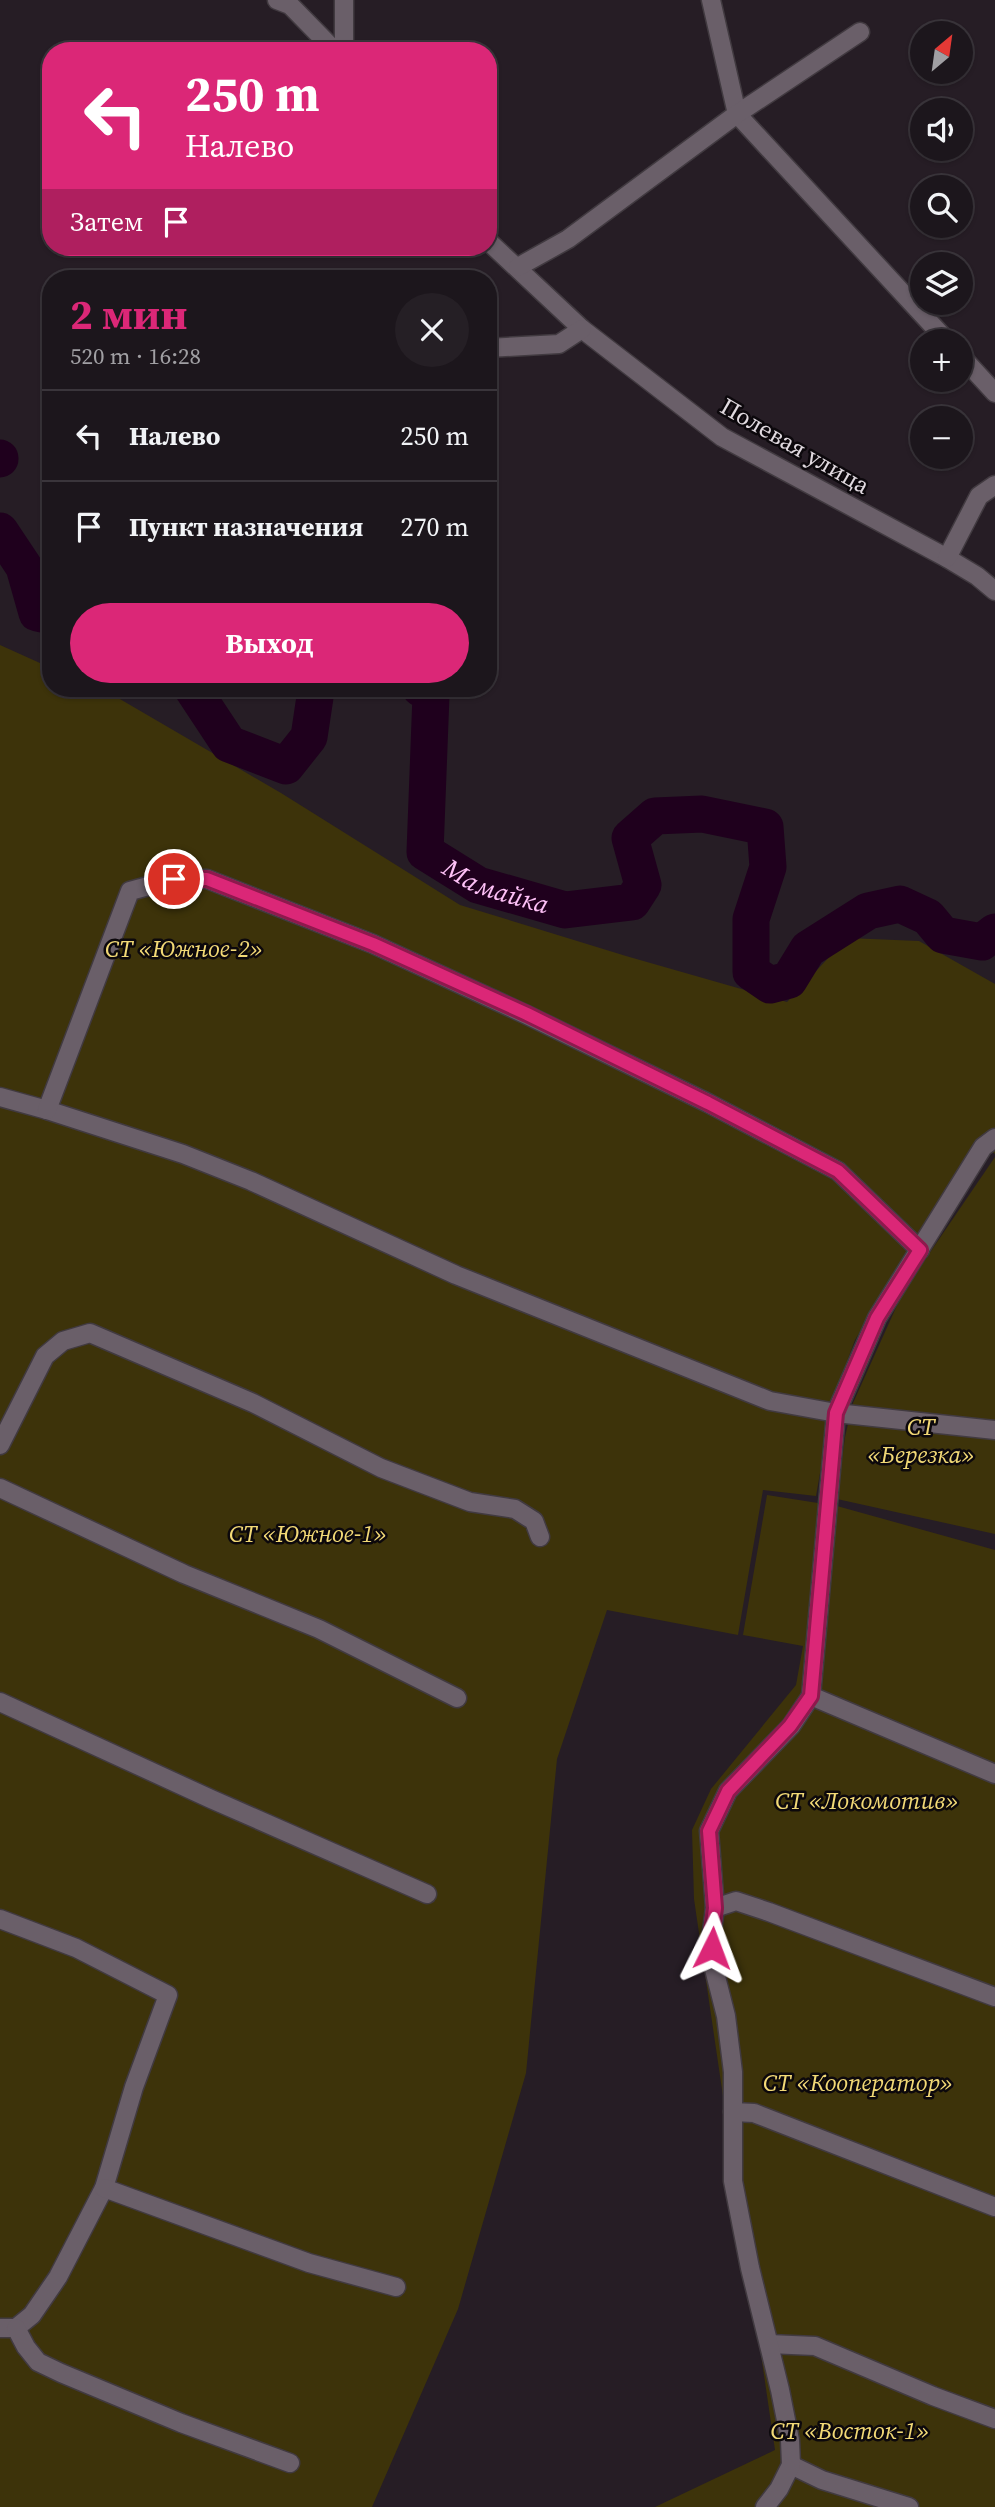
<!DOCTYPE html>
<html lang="ru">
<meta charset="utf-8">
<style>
body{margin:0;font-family:"Source Serif 4",serif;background:#251f25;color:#f1f3f6;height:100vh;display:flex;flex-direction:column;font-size:26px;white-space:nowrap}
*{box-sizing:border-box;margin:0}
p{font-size:23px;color:#a09fa3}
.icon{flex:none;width:38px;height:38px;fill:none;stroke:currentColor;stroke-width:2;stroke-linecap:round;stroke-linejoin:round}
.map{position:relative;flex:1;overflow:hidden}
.sheet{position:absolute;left:42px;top:270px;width:455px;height:427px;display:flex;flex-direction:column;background:#1c161c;border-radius:28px;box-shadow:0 2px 5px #0004,0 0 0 2px #3a353b}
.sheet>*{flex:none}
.banner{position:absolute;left:42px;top:42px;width:455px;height:214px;border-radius:28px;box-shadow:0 2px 5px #0004,0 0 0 2px #3a353b;background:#db2777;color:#fff;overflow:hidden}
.needle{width:46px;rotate:29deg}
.tools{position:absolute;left:910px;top:21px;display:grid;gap:14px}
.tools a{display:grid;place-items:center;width:63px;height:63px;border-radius:50%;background:#1c161c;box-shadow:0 2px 5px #0004,0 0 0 2px #3a353b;font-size:35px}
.pin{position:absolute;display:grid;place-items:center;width:60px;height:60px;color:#fff;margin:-30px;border:4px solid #fff;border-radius:50%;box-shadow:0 2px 7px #0007}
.me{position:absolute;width:77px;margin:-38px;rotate:3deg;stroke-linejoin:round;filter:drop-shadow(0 0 5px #0008)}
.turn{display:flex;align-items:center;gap:24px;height:147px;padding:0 28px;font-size:32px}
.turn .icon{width:91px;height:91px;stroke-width:2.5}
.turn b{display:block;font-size:49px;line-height:60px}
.then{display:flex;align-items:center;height:66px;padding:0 28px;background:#0003;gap:14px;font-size:26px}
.round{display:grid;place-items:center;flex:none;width:74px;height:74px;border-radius:37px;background:#251f25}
.headline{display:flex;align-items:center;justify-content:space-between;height:119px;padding:0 28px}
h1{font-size:42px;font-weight:700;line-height:52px;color:#db2777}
.button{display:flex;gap:14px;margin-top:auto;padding:14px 28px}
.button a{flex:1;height:80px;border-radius:42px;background:#db2777;color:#fff;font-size:28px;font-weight:700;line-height:80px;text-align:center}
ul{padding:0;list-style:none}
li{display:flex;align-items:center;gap:21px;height:91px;padding:0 28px;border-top:2px solid #3a353b}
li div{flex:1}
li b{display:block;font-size:26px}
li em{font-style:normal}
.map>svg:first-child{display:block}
</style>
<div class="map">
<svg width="995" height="2507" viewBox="0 0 995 2507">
<rect width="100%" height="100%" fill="#261d25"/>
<!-- green -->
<g fill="#3d330a">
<path d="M0 645 51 668V688H97L113 695 281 793 460 905 626 956 787 1002 847 938 919 941 995 984V1154L978 1139 855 1340 833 1399 816 1496 763 1490 738 1635 607 1610 557 1759 526 2073 458 2309 372 2507H0Z"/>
<path d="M995 1157V1534L837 1499 845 1437 853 1403 903 1292Z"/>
<path d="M767 1495 837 1506 995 1550V2507H655L775 2450 694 1899 692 1830 711 1789 796 1685 803 1646 743 1635Z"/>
</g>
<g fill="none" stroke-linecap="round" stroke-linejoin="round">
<!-- river -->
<g stroke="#1f001d" stroke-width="37">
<path d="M0 458V459"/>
<path d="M0 531 24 567 37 613 51 616"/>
<path d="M192 688 229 744 286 766 309 737 315 697 313 688"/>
<path id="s1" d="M420 688 431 695 425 852 478 885 565 910 632 902 643 885 630 838 655 816 702 814 765 827 768 867 751 919V972L770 985 789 980 808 949 868 911 900 904 928 917 943 935 982 942 995 932"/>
</g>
<!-- minor casing -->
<g stroke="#413a40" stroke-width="21">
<g id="minor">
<path d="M277 0 290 5 335 51"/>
<path d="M711 0 737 114 947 341"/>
<path d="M344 51V0"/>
<path d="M488 241 582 329 722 437 947 558 977 576 995 591"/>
<path d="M518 267 568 239 737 114 860 32"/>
<path d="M488 348 559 344 582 329"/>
<path d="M961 356 995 393"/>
<path d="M947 558 979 496 995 485"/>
<path d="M0 1097 47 1110 183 1154 251 1181 456 1275 770 1401 836 1413 995 1430"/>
<path d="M47 1110 130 891 174 879H207L373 944 527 1015 708 1103 838 1171 920 1250"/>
<path d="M0 1445 45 1356 63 1341 90 1333 253 1403 381 1468 470 1502 515 1509 534 1521 540 1537"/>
<path d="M0 1488 184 1574 319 1629 457 1698"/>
<path d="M811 1696 995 1774"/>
<path d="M0 1702 211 1799 427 1894"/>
<path d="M715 1908 709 1831 728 1791 791 1726 811 1696 836 1413 877 1318 983 1147 995 1138"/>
<path d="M0 1919 76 1948 168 1995 134 2087 104 2188 58 2277 32 2315 16 2328H0"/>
<path d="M733 2112 754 2113 995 2207"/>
<path d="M104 2188 309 2263 396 2287"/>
<path d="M16 2328 26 2347 38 2362 61 2373 181 2423 290 2463"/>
<path d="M769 2344 815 2346 933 2396 995 2419"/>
<path d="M791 2465 822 2480 909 2507"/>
<path d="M765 2507 779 2489 791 2465 790 2440 780 2390 750 2268 733 2181V2072L726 2016 713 1965 712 1931 715 1908 736 1901 769 1912 995 1997"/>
</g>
</g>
<!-- minor -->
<use href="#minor" stroke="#6a5f69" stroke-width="18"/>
</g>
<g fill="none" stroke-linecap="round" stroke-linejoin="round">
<!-- route casing -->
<g stroke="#8e194d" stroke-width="18">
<path id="route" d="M174 879H207L373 944 527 1014 708 1103 838 1171 920 1250 877 1318 836 1413 811 1696 790 1726 728 1791 709 1831 715 1908 712 1931V1948"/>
</g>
<!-- route -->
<use href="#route" stroke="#db2777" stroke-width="12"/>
</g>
<g text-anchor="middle" stroke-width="5" stroke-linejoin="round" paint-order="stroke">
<!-- street labels -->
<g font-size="24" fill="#e1dae0" stroke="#0c080c">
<text transform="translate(795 446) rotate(30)" y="8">Полевая улица</text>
</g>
<!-- park labels -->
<g font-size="24" font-style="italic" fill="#f2d976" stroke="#0c080c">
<text x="184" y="957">СТ «Южное-2»</text>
<text x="921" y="1435">СТ<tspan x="921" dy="28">«Березка»</tspan></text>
<text x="308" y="1542">СТ «Южное-1»</text>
<text x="867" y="1809">СТ «Локомотив»</text>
<text x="858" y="2091">СТ «Кооператор»</text>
<text x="850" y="2439">СТ «Восток-1»</text>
</g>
<!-- water labels -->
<g font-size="26" font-style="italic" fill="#fec1f7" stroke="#0c080c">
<text dy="9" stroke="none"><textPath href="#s1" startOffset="250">Мамайка</textPath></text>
</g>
</g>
</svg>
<div class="tools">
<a><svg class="needle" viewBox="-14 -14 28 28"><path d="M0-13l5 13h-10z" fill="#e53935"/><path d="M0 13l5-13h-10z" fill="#a09fa3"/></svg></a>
<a><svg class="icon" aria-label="sound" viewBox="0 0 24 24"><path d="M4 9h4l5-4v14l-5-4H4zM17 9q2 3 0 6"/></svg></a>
<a><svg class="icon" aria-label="search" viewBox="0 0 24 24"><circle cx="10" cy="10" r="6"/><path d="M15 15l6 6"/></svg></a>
<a><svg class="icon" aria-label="layers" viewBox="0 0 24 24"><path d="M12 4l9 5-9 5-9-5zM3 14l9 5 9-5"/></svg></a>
<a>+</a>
<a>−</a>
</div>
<div class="pin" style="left:174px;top:879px;background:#d93025"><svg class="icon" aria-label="arrive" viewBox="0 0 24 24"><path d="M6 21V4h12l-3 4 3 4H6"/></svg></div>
<svg class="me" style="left:712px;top:1948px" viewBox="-20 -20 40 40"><path d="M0-17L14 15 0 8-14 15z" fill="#db2777" stroke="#fff" stroke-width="4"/></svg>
<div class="banner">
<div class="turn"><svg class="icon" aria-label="left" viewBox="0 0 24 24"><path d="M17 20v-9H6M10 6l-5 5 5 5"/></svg><div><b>250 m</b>Налево</div></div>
<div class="then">Затем<svg class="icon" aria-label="arrive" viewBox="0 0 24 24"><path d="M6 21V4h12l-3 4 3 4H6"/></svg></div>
</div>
<section class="sheet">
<div class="headline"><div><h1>2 мин</h1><p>520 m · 16:28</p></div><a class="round"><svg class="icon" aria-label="close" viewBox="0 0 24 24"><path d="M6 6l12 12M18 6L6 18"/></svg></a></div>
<ul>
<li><svg class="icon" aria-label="left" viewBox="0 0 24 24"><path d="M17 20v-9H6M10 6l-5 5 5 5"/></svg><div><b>Налево</b></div><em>250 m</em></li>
<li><svg class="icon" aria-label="arrive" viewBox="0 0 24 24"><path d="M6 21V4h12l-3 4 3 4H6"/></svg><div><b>Пункт назначения</b></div><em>270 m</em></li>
</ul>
<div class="button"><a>Выход</a></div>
</section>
</div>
